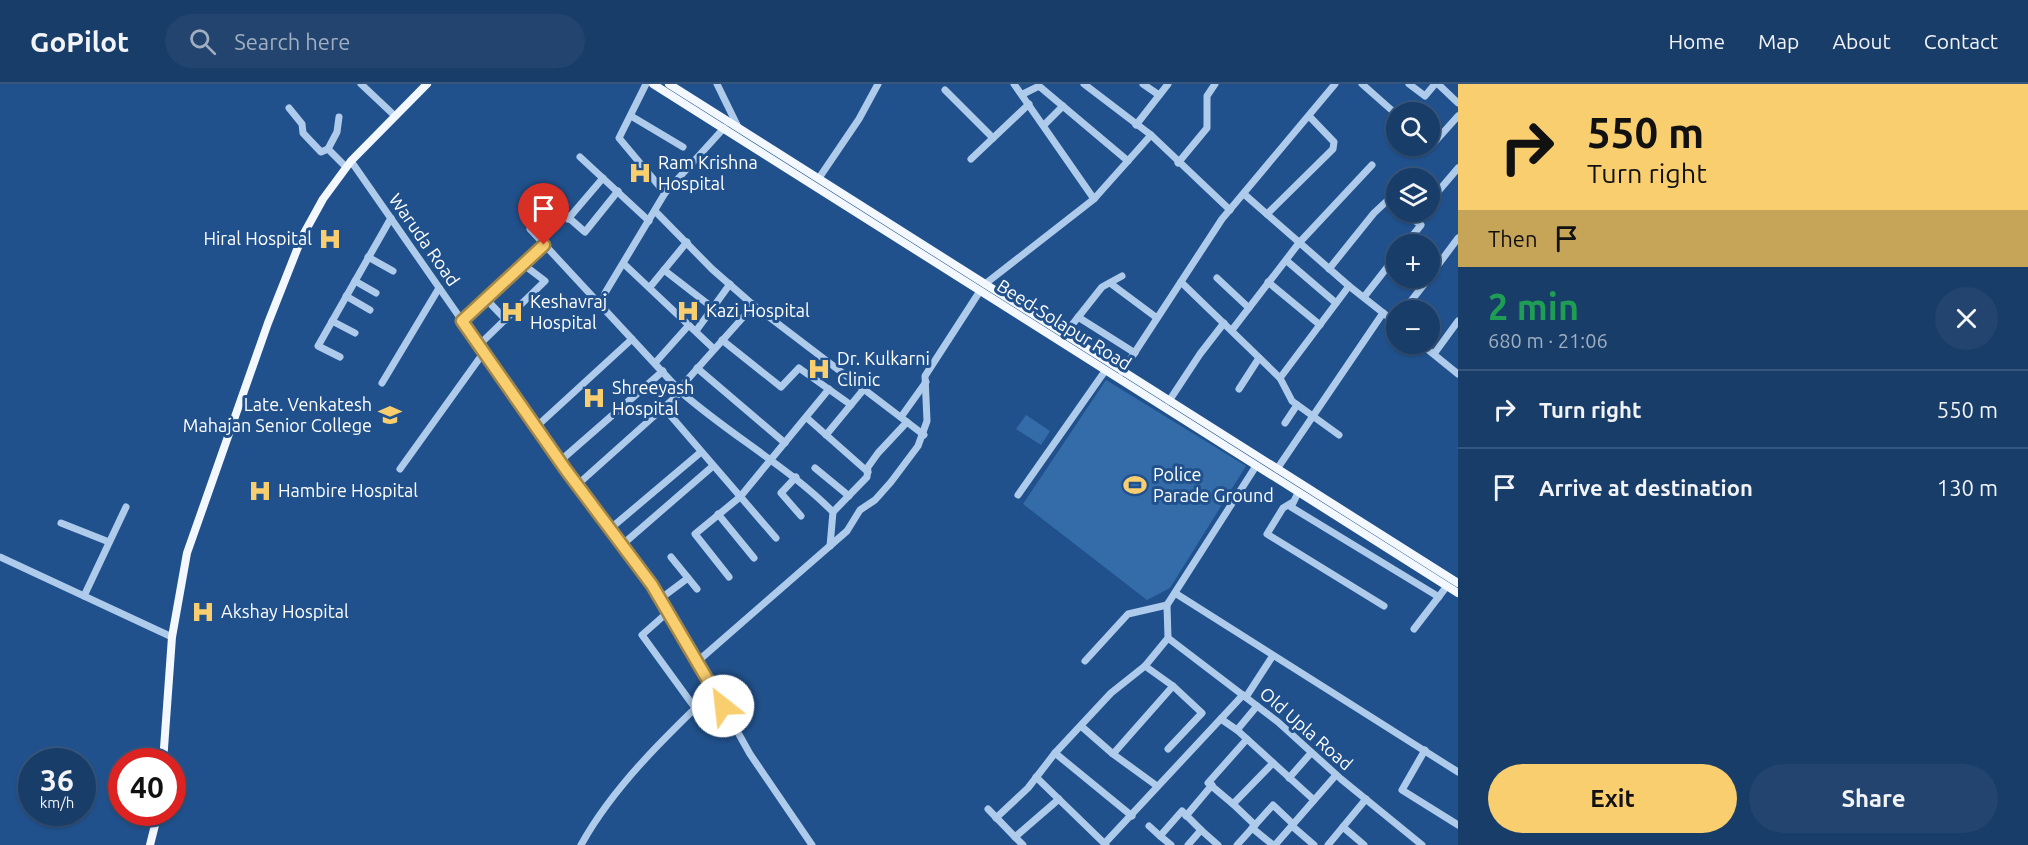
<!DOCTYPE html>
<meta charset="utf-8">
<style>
body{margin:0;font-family:Ubuntu,sans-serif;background:#22446f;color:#f1f3f6;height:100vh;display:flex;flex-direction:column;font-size:22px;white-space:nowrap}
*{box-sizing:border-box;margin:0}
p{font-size:20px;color:#9faec0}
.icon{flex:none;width:33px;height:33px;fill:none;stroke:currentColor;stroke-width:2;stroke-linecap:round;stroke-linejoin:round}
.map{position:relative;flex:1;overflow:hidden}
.side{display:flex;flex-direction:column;background:#193d69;width:570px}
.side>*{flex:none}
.banner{background:#f8ce6f;color:#111;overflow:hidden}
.tools{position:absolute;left:1386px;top:18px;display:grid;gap:12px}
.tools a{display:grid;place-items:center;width:54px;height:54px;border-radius:50%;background:#193d69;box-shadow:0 2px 4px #0004,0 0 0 2px #37567d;font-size:30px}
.speed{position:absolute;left:18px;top:664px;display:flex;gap:12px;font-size:30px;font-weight:700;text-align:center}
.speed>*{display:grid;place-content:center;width:78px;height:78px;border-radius:50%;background:#193d69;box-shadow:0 2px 4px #0004,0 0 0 2px #37567d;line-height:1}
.speed small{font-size:15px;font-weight:400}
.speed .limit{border:9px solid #d22;background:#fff;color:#111}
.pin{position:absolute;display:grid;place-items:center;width:51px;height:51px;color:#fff;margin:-62px -26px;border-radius:50% 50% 50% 0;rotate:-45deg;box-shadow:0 0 6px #0007}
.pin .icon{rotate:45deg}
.me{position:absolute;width:66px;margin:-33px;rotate:331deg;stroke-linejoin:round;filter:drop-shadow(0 0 4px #0008)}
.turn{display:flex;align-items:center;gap:21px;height:126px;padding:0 30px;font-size:27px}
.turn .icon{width:78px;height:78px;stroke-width:2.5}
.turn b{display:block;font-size:42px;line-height:51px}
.then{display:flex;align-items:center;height:57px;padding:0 30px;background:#0003;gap:12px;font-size:22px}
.round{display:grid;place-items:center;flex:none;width:63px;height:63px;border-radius:32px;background:#22446f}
.summary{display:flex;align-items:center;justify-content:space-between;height:102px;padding:0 30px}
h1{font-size:36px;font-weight:600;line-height:45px;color:#1e9e55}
.primary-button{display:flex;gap:12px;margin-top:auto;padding:12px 30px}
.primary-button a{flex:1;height:69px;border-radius:36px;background:#f8ce6f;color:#111;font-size:24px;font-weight:600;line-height:69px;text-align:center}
.primary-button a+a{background:#22446f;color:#f1f3f6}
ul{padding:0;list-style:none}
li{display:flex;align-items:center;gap:18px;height:78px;padding:0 30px;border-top:2px solid #37567d}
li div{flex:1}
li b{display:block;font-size:22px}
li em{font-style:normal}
header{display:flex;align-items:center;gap:36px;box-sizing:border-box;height:84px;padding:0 30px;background:#193d69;border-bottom:2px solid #37567d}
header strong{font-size:28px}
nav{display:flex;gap:33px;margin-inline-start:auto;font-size:21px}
.search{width:420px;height:54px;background:#22446f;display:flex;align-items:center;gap:15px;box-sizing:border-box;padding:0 21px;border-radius:33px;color:#9faec0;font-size:22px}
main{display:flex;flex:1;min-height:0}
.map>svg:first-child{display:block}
</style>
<header>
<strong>GoPilot</strong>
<div class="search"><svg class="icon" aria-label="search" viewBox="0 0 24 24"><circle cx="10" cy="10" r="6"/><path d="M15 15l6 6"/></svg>Search here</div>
<nav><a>Home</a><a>Map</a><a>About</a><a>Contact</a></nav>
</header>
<main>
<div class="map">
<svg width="1458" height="761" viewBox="0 0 1458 761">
<rect width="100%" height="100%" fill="#21518c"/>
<!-- green -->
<g fill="#346ba9">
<path d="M1106 296 1246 382 1170 504 1147 516 1023 420Z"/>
<path d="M1026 331 1050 347 1041 361 1016 345Z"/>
</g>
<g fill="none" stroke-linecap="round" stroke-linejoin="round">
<!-- minor -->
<g stroke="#aecbeb" stroke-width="7">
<path d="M361 0 395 32"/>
<path d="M646 0 619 54 665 109"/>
<path d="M717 0 738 43"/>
<path d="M1014 0 1094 115"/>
<path d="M1143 0 1159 11"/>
<path d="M1362 0 1396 30"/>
<path d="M1409 0 1425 12 1435 0"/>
<path d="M1438 0 1458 19"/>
<path d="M945 6 993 54"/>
<path d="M1023 10 1039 2 1128 77"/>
<path d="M289 24 302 40 303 49 321 68 328 65"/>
<path d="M631 32 683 63"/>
<path d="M339 33 337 48 328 65 346 83"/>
<path d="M1044 41 1063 22"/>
<path d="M1136 41 1168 0"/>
<path d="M1151 51 1230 126"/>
<path d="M1430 59 1432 61 1458 32"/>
<path d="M580 73 649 137"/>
<path d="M971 75 1029 20"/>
<path d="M351 77 566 386 652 501 685 554 750 670 812 761"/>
<path d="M1178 79 1207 44V12L1215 0"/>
<path d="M819 94 859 35 878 0"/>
<path d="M618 107 585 148 553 120 530 145 681 308C730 351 787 382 833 428"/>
<path d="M1244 110 1349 202 1396 239"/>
<path d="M1388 116 1396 108"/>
<path d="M1430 117 1458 84"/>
<path d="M655 127 712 185 752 220 924 351"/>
<path d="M1403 128 1421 141 1406 160"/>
<path d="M1267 130 1333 65 1334 58 1310 33"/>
<path d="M568 135 603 94"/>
<path d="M368 173 393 187"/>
<path d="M1287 177 1336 219"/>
<path d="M624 180 714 265"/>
<path d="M1329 185 1374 129 1388 116 1396 123"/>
<path d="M664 186 713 224"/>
<path d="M1430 192 1458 154"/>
<path d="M1217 194 1249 224"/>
<path d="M355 197 376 209"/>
<path d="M1181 198 1280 294 1292 317 1339 351"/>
<path d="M1268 198 1320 241"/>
<path d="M1110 199 1157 234"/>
<path d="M985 200 1094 115 1151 51 1084 0"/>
<path d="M650 203 687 158"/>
<path d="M346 212 370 226"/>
<path d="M1364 213 1396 172"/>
<path d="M486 215 506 236"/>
<path d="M601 223 605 209 665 109 724 44"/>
<path d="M1404 226 1429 194"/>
<path d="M1078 233 1135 269"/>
<path d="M332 237 355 249"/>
<path d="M462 237 544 161"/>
<path d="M1232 246 1299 159 1372 81"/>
<path d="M696 247 730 200"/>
<path d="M1064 251 1102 203 1122 192"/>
<path d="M722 256 781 303 799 284 851 321"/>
<path d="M1421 260 1458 290"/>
<path d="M479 261 545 197 524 181"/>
<path d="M1434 270 1458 237"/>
<path d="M340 273 318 262 391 134"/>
<path d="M655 279 689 241"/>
<path d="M697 284 785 359"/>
<path d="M1122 288 1222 135 1335 0"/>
<path d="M1280 294 1349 202"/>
<path d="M382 299 439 204"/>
<path d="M679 305 754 221"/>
<path d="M1239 305 1259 274"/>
<path d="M1169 317 1200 270 1224 239"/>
<path d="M664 324 776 454"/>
<path d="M901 333 926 298"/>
<path d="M807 334 868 388"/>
<path d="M1285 339 1297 321"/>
<path d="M536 343 632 255"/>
<path d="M826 351 864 305"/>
<path d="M560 377 663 287"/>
<path d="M815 384 849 412"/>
<path d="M400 385 484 268"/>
<path d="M1277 385 1383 229"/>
<path d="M796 393 781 409 801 432"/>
<path d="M577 401 681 308"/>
<path d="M1298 409 1291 423 1439 513"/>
<path d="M1018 411 1105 287"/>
<path d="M1293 418 1283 424 1267 450 1384 522"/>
<path d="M718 430 754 474"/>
<path d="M61 439 109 458"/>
<path d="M611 444 701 368"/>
<path d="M623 460 713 382"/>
<path d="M830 462 833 428 867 393 868 383 878 369 907 338"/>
<path d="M0 473 172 553"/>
<path d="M671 473 697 505"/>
<path d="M729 493 695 450 740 413 829 305"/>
<path d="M1175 509 1458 688"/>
<path d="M84 512 126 423"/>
<path d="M660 515 688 494"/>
<path d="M668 528 642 551 695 624"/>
<path d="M1414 545 1447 502"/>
<path d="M1168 554 1278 638 1341 695 1422 761"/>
<path d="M698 577 847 447 860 426 875 416 891 398 918 362 927 337 925 292 980 207"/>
<path d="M1085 577 1128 530 1167 521"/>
<path d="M1145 582 1173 602 1202 629 1168 665"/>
<path d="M1246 613 1272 573"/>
<path d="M1257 622 1237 646 1314 716"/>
<path d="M1221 635 1237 646"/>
<path d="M1081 642 1113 670 1157 702"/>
<path d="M1247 655 1208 699 1233 720 1273 679"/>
<path d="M1425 666 1402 706 1458 741"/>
<path d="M1055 669 1132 732"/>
<path d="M1113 670 1173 602"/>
<path d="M1036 693 1106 761"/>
<path d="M1289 694 1311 669"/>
<path d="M1233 720 1255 741"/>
<path d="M988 725 1015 753 1059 715"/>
<path d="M1186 732 1212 701"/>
<path d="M996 734 1028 704 1055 669 1111 609 1145 582 1168 554 1167 521 1256 382"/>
<path d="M1149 742 1160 752"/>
<path d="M1292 742 1314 761"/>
<path d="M1343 743 1364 761"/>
<path d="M1252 744 1273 761"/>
<path d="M1201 746 1218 761"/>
<path d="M1015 753 1023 761"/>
<path d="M1105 759 1243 611"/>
<path d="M581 761C613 703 666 652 714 606"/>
<path d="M1171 761 1160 752 1182 727 1201 746 1188 761"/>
<path d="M1237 761 1273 721 1293 740"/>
<path d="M1275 761 1336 691"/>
<path d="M1328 761 1366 715"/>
</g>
<!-- major -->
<g stroke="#f3f8fe" stroke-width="8">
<path d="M653 0 1458 509"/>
<path d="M669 0 1458 499"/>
<path d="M163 678 172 553 187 469 268 239 302 153 323 115 351 77 427 0"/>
<path d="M150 761 158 729"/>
</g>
</g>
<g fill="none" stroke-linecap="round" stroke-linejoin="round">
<!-- route casing -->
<g stroke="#a18648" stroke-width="15">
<path id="route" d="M544 161 462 237 566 386 652 501 723 622"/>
</g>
<!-- route -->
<use href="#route" stroke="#f8ce6f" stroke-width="10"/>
</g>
<!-- icons -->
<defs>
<g id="hospital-bare" transform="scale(1.8)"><path d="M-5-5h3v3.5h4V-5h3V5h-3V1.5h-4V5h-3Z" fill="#f8ce6f" stroke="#21518c" stroke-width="2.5" paint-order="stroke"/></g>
<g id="university-bare" transform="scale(1.8)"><path d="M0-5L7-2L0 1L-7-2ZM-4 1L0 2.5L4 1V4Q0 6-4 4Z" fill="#f8ce6f" stroke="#21518c" stroke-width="2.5" paint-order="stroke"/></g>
<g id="stadium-bare" transform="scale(1.8)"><path d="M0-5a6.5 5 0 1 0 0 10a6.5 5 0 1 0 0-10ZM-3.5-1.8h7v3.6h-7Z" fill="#f8ce6f" stroke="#21518c" stroke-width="2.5" paint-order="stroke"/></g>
</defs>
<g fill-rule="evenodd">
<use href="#hospital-bare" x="640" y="89"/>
<use href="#hospital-bare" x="330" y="155"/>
<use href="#hospital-bare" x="688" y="227"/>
<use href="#hospital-bare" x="512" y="228"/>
<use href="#hospital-bare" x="819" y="285"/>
<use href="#hospital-bare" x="594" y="314"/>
<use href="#university-bare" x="390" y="331"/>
<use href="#stadium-bare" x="1135" y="401"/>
<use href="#hospital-bare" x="260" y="407"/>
<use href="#hospital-bare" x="203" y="528"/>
</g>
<g text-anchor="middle" stroke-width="6" stroke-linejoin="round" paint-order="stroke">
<!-- poi labels -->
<g font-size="18" fill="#fff" stroke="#21518c" text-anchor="start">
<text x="658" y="85">Ram Krishna<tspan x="658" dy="21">Hospital</tspan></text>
<text x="312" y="161" text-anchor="end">Hiral Hospital</text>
<text x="530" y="224">Keshavraj<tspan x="530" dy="21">Hospital</tspan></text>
<text x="706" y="233">Kazi Hospital</text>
<text x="837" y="281">Dr. Kulkarni<tspan x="837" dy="21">Clinic</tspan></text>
<text x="612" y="310">Shreeyash<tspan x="612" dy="21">Hospital</tspan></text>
<text x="372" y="327" text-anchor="end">Late. Venkatesh<tspan x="372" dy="21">Mahajan Senior College</tspan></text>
<text x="1153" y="397">Police<tspan x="1153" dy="21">Parade Ground</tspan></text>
<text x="278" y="413">Hambire Hospital</text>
<text x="221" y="534">Akshay Hospital</text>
</g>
<!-- street labels -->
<g font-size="18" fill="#fff" stroke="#21518c">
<text transform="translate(424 156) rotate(55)" y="6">Waruda Road</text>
<text transform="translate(1064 241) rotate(32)" y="6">Beed-Solapur Road</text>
<text transform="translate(1306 645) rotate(41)" y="6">Old Upla Road</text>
</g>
</g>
</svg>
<div class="tools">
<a><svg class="icon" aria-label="search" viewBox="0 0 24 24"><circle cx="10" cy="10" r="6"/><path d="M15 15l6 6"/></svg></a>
<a><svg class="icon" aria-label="layers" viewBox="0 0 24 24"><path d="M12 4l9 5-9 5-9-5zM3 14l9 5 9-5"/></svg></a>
<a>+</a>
<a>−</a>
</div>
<div class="speed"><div>36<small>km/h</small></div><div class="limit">40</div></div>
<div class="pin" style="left:544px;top:161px;background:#d93025"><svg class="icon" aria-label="arrive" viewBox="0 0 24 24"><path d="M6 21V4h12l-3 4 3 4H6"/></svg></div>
<svg class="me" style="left:723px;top:622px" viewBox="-20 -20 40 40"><circle r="19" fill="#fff"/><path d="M0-13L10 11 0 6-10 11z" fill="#f8ce6f"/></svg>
</div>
<section class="side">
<div class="banner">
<div class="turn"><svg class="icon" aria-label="right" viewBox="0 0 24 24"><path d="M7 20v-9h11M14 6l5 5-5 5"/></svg><div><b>550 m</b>Turn right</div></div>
<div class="then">Then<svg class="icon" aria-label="arrive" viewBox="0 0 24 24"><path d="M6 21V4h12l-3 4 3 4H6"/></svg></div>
</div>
<div class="summary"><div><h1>2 min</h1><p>680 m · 21:06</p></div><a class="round"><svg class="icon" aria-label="close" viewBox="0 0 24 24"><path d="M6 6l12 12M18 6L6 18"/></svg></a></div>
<ul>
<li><svg class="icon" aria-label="right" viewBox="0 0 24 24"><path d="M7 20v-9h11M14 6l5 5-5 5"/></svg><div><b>Turn right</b></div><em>550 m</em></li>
<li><svg class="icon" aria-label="arrive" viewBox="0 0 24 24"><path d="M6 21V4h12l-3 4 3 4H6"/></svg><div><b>Arrive at destination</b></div><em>130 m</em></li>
</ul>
<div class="primary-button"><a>Exit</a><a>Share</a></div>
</section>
</main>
